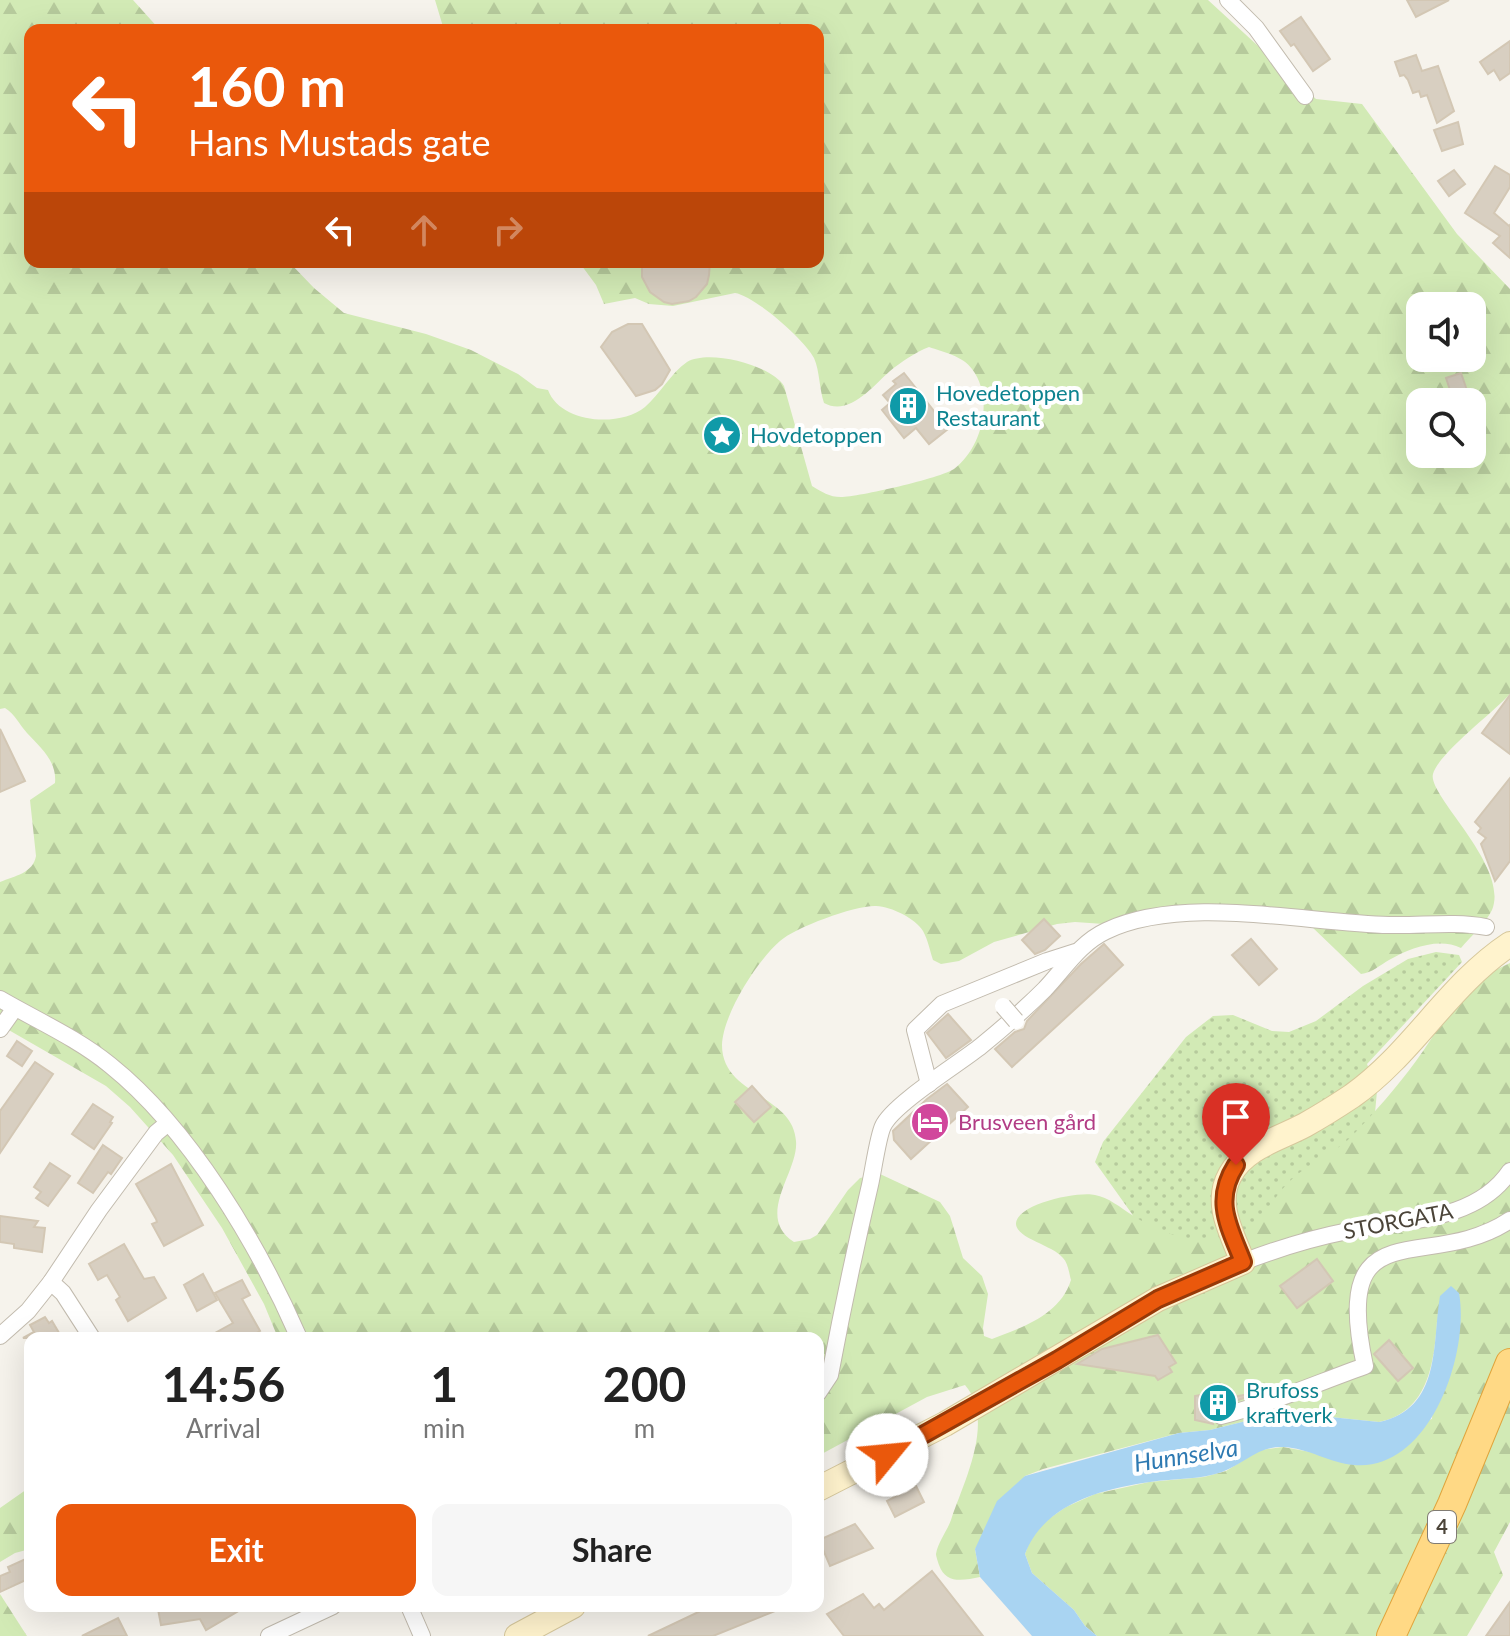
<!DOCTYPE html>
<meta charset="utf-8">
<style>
body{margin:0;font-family:Lato,sans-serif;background:#f6f6f6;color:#222;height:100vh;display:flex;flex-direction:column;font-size:30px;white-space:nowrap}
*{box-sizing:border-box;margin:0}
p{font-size:26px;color:#767676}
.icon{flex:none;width:44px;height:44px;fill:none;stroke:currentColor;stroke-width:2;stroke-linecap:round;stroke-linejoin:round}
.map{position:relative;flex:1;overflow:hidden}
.sheet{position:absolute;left:24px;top:1332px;width:800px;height:280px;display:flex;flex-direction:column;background:#fff;border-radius:16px;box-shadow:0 8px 32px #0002}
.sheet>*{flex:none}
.guide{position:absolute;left:24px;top:24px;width:800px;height:244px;border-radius:16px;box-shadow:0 8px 32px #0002;background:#ea580c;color:#fff;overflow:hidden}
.fabs{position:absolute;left:1406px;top:292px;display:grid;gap:16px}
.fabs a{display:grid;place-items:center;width:80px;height:80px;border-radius:16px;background:#fff;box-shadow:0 8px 32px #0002;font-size:40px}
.pin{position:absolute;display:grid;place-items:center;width:68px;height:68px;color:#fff;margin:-82px -34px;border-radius:50% 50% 50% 0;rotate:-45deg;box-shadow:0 0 8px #0007}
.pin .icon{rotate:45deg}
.me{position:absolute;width:88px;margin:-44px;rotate:62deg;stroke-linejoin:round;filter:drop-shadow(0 0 6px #0008)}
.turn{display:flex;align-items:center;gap:28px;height:168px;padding:0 32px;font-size:36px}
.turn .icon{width:104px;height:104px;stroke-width:2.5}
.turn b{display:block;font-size:56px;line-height:68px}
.lanes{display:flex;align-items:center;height:76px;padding:0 32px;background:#0003;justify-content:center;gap:40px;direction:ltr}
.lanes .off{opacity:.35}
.eta{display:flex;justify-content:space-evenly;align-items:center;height:136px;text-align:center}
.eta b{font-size:48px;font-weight:700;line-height:56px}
.button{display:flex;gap:16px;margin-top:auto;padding:16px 32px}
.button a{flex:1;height:92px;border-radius:16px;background:#ea580c;color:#fff;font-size:32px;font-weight:700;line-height:92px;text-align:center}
.button a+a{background:#f6f6f6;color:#222}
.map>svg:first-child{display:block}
</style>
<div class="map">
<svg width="1510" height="1636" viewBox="0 0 1510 1636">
<defs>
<pattern id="grass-dots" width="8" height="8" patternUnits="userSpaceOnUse" patternTransform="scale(2)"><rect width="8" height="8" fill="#d2eab5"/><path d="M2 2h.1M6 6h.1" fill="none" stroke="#b6ca9c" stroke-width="1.8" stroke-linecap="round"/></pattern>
<pattern id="forest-firs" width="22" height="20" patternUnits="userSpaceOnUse" patternTransform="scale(2)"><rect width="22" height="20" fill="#d2eab5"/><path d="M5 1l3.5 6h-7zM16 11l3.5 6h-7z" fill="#b6ca9c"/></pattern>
</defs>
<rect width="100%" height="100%" fill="#f6f3ec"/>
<!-- grass -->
<path fill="url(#grass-dots)" d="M1436 952 1459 955 1462 962 1367 1064 1377 1091 1374 1124 1355 1182 1156 1273 1132 1214 1095 1162 1103 1142 1186 1037 1213 1016 1233 1015 1272 1031 1289 1032 1316 1021 1363 986 1408 959Z"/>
<!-- forest -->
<g fill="url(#forest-firs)" fill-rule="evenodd">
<path d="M0 0H133L160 30H30V262H289L314 288 344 313 426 334 471 350 518 374 537 388 548 390C560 423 619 428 645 407 660 394 671 373 687 362 709 349 771 365 784 386L812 486C822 492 829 497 841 497 858 497 941 478 954 469 983 447 994 398 972 369 963 356 943 352 929 347 916 352 901 362 890 371 873 386 849 417 824 403 819 388 820 372 814 358 805 340 755 296 735 293L673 306 649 304 635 298 604 304 596 285 579 262H818V30H444L435 0H1208L1316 99 1362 104 1457 234 1510 289V694C1494 712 1438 754 1433 774 1427 795 1510 866 1492 910 1485 924 1471 936 1461 948 1439 937 1410 948 1389 960 1380 965 1372 973 1361 974L1311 926 1224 911 1104 924 1075 922 1057 924 994 942 959 961 941 964 933 960C930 951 928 940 923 931 915 918 892 907 876 906 856 905 796 927 780 941 757 961 723 1014 722 1045 722 1096 793 1094 796 1141 799 1172 754 1216 794 1242L810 1239 817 1235 848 1190 860 1178 880 1174 940 1202 950 1216 963 1258 982 1276 988 1294 983 1328 984 1336 992 1339C1023 1327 1060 1315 1071 1280 1069 1273 1068 1263 1063 1258 1053 1245 1017 1239 1016 1224 1016 1204 1078 1191 1095 1195 1108 1197 1121 1208 1132 1215 1165 1236 1202 1249 1240 1232 1264 1221 1272 1198 1290 1181 1309 1162 1335 1154 1353 1135 1375 1112 1397 1087 1416 1061 1434 1037 1448 1009 1468 987 1478 976 1497 970 1510 963V1522L1494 1552 1503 1575 1467 1636H1097L1085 1626 1074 1610 1032 1573 1025 1554 1032 1535 1044 1522 1066 1507 1095 1494 1149 1482 1204 1477 1226 1471 1260 1450 1283 1447 1316 1453 1432 1419 1438 1306C1435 1351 1434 1411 1379 1422L1282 1412 1210 1430 1179 1433 1043 1469 1025 1476 975 1549 980 1577C964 1580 946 1585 939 1565 938 1562 936 1556 936 1554 938 1542 947 1531 951 1520 963 1483 996 1421 965 1385L927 1397 818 1456V1338H278L264 1304 222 1228 173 1155 130 1107 106 1086 0 1025V882C15 876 33 873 36 856L30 800 55 783C57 761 41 748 27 733 19 724 15 714 5 708L0 709ZM1420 306H1472V358H1420ZM1420 402H1472V454H1420Z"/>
<path d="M30 1487V1549L15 1553 0 1562V1508Z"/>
<path d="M0 1594 27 1636H0Z"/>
</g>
<!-- water -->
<path fill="#a9d4f2" d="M1451 1286 1459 1293C1470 1353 1430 1472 1354 1465 1330 1463 1308 1448 1283 1447 1258 1446 1244 1464 1222 1472 1199 1480 1174 1478 1150 1482 1101 1489 1044 1504 1025 1554L1032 1573 1074 1610 1085 1626 1097 1636H1032L980 1577 975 1549 997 1501 1025 1476 1179 1433 1210 1430 1282 1412 1379 1422C1442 1409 1432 1343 1440 1296Z"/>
<!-- building -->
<g fill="#d8cfc1" stroke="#d3c7b4" stroke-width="2">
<path d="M1407 0H1449L1416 17Z"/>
<path d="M1301 17 1330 59 1313 71 1294 44 1291 46 1280 31Z"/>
<path d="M1510 41V73L1500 80 1494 70 1488 74 1480 62Z"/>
<path d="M1416 55 1422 71 1438 66 1454 111 1437 123 1427 95 1421 97 1419 91 1413 93 1408 80 1404 75 1400 76 1395 62Z"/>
<path d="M1458 122 1463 144 1442 151 1434 130Z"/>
<path d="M1495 166 1510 175V187L1494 213 1509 226 1510 225V258L1493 243 1500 236 1465 213Z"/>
<path d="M1454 170 1465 184 1449 196 1438 181Z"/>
<path d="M642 262H710L709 275 707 284 696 297 689 301 672 304 664 302 650 292 642 277Z"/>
<path d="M628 324H642L670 370 662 384 655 390 636 396 601 347 612 332Z"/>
<path d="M904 373 938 416 943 412 953 425 929 444 916 428 904 438 882 410 890 403 883 395 896 384 893 381Z"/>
<path d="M1461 373 1471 402H1454L1446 378Z"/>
<path d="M1510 695V754L1482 733Z"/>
<path d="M0 729 25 781 0 792Z"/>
<path d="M1510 778V861L1495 881 1481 844 1486 838 1478 832 1481 828 1475 822Z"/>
<path d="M1044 919 1060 936 1045 950 1035 954 1022 940Z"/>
<path d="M1251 939 1277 969 1259 985 1232 955Z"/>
<path d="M1104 944 1123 965 1012 1067 995 1049 1015 1032 1024 1029 1027 1021 1081 964Z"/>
<path d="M948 1014 971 1040 946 1058 927 1033Z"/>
<path d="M17 1041 32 1051 22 1066 7 1056Z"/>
<path d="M35 1062 53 1074 0 1153V1111Z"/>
<path d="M947 1084 968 1107 911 1159 894 1140 893 1131 927 1099Z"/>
<path d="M752 1086 771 1107 754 1122 735 1102Z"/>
<path d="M93 1104 113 1117 110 1122 112 1123 94 1149 72 1134Z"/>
<path d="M103 1145 122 1158 111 1174 108 1172 93 1193 78 1183Z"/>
<path d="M50 1163 70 1176 48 1206 36 1198 41 1192 34 1187Z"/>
<path d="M171 1164 203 1225 164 1246 152 1224 157 1222 156 1219 136 1184Z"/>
<path d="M0 1216 38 1221 34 1227 45 1228 42 1252 14 1248V1244L0 1242Z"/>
<path d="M124 1244 144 1279 154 1277 166 1298 128 1321 116 1300 120 1297 107 1275 98 1280 89 1264Z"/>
<path d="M1317 1259 1333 1281 1297 1308 1280 1286Z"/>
<path d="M203 1274 217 1300 197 1311 184 1285Z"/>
<path d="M242 1280 250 1295 242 1299 260 1331 248 1338H206L233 1323 215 1293Z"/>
<path d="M45 1317 49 1323 52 1321 62 1338H23L34 1332 30 1325Z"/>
<path d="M1158 1335 1176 1363 1169 1367 1172 1372 1158 1380 1155 1376 1077 1364 1102 1349Z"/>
<path d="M1389 1340 1413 1368 1398 1381 1374 1354Z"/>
<path d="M1220 1391 1221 1399 1250 1394V1396L1214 1408 1210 1414 1213 1424 1195 1420V1396Z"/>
<path d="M916 1486 924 1502 895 1517 887 1501Z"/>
<path d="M855 1524 873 1548 830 1566 819 1540Z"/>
<path d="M30 1557V1578L0 1592V1576L10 1572 8 1567Z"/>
<path d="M932 1571 983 1636H844L827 1614 863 1594 874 1608 879 1604 884 1610Z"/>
<path d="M1510 1602V1636H1486Z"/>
<path d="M174 1606H247L206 1630 200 1619 161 1625 158 1609Z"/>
<path d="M711 1606H785V1607L713 1636H648Z"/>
<path d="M118 1618 127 1636H82Z"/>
</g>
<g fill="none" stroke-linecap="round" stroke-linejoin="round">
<!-- minor casing -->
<g stroke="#c2bbae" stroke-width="18">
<g id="minor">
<path d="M1228 0 1256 28 1305 96"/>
<path d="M0 999C36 1020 77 1038 110 1065 190 1129 258 1244 299 1338"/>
<path d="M0 1029 15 1008"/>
<path d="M929 1084 915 1030 942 1004 1047 961 1075 952"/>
<path d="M1243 1262C1277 1249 1312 1238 1348 1231 1403 1219 1475 1223 1510 1171"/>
<path d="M51 1282 63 1293 92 1338"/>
<path d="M0 1336 28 1311 51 1282 99 1210 156 1133 168 1123"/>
<path d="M818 1393 830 1375C842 1311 855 1249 870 1185 873 1172 878 1136 883 1126 893 1104 960 1063 981 1046 1003 1028 1025 1009 1045 989 1064 969 1080 943 1106 931 1184 894 1305 923 1389 925 1422 926 1453 921 1486 927"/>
<path d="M1221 1416C1270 1404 1317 1383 1365 1366 1330 1205 1428 1275 1510 1220"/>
<path d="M409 1606 422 1636"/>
<path d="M269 1636 333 1606"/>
</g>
</g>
<!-- secondary casing -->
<g stroke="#d6c79b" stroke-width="26">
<g id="secondary">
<path d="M818 1489 945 1424 1158 1299 1243 1262C1232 1234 1214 1203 1230 1175 1245 1147 1279 1139 1305 1125 1321 1116 1337 1106 1352 1096 1413 1053 1448 985 1510 944"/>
<path d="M517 1636 573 1606"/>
</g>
</g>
<!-- trunk casing -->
<g stroke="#e0a43c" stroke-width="30">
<path id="trunk" d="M1391 1636 1452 1504 1510 1363"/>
</g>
<!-- minor -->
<use href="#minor" stroke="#fff" stroke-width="16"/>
<!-- secondary -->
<use href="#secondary" stroke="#fff3cd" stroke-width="24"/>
<!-- trunk -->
<use href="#trunk" stroke="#ffd985" stroke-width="28"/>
<!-- minor-bridge casing -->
<g stroke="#c2bbae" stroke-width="18" stroke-linecap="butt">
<path id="minor-bridge" d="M1003 1006 1016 1021"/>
</g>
<!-- minor-bridge -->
<use href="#minor-bridge" stroke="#fff" stroke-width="16"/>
</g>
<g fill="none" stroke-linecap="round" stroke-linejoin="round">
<!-- route casing -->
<g stroke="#983908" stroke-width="20">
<path id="route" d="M887 1455 1057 1360 1158 1299 1243 1262C1229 1226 1213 1201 1236 1165"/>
</g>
<!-- route -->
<use href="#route" stroke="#ea580c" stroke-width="14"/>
</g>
<!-- icons -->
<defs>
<g id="building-disc" transform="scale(2)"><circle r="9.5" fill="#0f9aa8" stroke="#fff"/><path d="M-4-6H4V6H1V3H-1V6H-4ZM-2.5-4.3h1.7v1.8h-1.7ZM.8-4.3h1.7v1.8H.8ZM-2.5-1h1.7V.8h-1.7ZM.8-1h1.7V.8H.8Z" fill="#fff"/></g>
<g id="sight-disc" transform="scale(2)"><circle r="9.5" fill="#0f9aa8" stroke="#fff"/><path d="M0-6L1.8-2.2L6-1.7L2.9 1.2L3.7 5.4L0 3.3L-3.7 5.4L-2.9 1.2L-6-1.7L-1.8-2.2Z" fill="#fff"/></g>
<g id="hotel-disc" transform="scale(2)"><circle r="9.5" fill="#d1479c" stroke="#fff"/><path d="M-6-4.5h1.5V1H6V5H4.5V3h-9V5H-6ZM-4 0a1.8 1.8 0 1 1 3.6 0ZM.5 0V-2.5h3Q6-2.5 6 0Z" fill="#fff"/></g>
</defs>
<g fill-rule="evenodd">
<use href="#building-disc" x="908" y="406"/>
<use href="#sight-disc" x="722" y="435"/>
<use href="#hotel-disc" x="930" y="1122"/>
<use href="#building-disc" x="1218" y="1403"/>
</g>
<g text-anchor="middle" stroke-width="8" stroke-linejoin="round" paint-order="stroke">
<!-- shield labels -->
<rect fill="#fff" stroke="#817c74" stroke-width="2" x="1428" y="1511" width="28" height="32" rx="6"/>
<g font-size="20" font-weight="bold" fill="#4b4439">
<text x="1442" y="1534">4</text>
</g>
<!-- culture labels -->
<g font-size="22" fill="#0d838f" stroke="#fff" text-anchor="start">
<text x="936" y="401">Hovedetoppen<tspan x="936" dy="25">Restaurant</tspan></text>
<text x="750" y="443">Hovdetoppen</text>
<text x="1246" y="1398">Brufoss<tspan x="1246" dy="25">kraftverk</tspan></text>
</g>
<!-- hotel labels -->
<g font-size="22" fill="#b23c85" stroke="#fff" text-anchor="start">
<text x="958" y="1130">Brusveen gård</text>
</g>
<!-- street labels -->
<g font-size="22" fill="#4b4439" stroke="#fff">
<text transform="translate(1398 1221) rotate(-11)" y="8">STORGATA</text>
</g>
<!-- water labels -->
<g font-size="24" font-style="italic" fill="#2e7ab2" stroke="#fff">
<text transform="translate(1186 1456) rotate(-9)" y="8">Hunnselva</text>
</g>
</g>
</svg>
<div class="fabs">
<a><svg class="icon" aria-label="sound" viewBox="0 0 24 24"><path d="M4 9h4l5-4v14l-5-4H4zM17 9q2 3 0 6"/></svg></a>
<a><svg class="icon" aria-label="search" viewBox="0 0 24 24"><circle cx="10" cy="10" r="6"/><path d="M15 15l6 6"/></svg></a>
</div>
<div class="pin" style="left:1236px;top:1165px;background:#d93025"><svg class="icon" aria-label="arrive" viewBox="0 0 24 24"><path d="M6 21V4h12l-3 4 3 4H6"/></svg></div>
<svg class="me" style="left:887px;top:1455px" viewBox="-20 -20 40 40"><circle r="19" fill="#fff"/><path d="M0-13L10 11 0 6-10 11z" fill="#ea580c"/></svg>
<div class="guide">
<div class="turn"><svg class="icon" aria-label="left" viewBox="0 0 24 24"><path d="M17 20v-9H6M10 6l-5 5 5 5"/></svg><div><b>160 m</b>Hans Mustads gate</div></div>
<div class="lanes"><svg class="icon" aria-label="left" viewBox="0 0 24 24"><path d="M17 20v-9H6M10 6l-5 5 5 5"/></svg><svg class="icon off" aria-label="ahead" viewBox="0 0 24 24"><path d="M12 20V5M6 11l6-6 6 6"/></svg><svg class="icon off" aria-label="right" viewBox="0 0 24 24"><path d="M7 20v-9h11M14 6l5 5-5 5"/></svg></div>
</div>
<section class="sheet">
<div class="eta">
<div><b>14:56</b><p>Arrival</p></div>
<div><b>1</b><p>min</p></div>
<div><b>200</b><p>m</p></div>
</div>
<div class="button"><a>Exit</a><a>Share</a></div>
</section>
</div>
